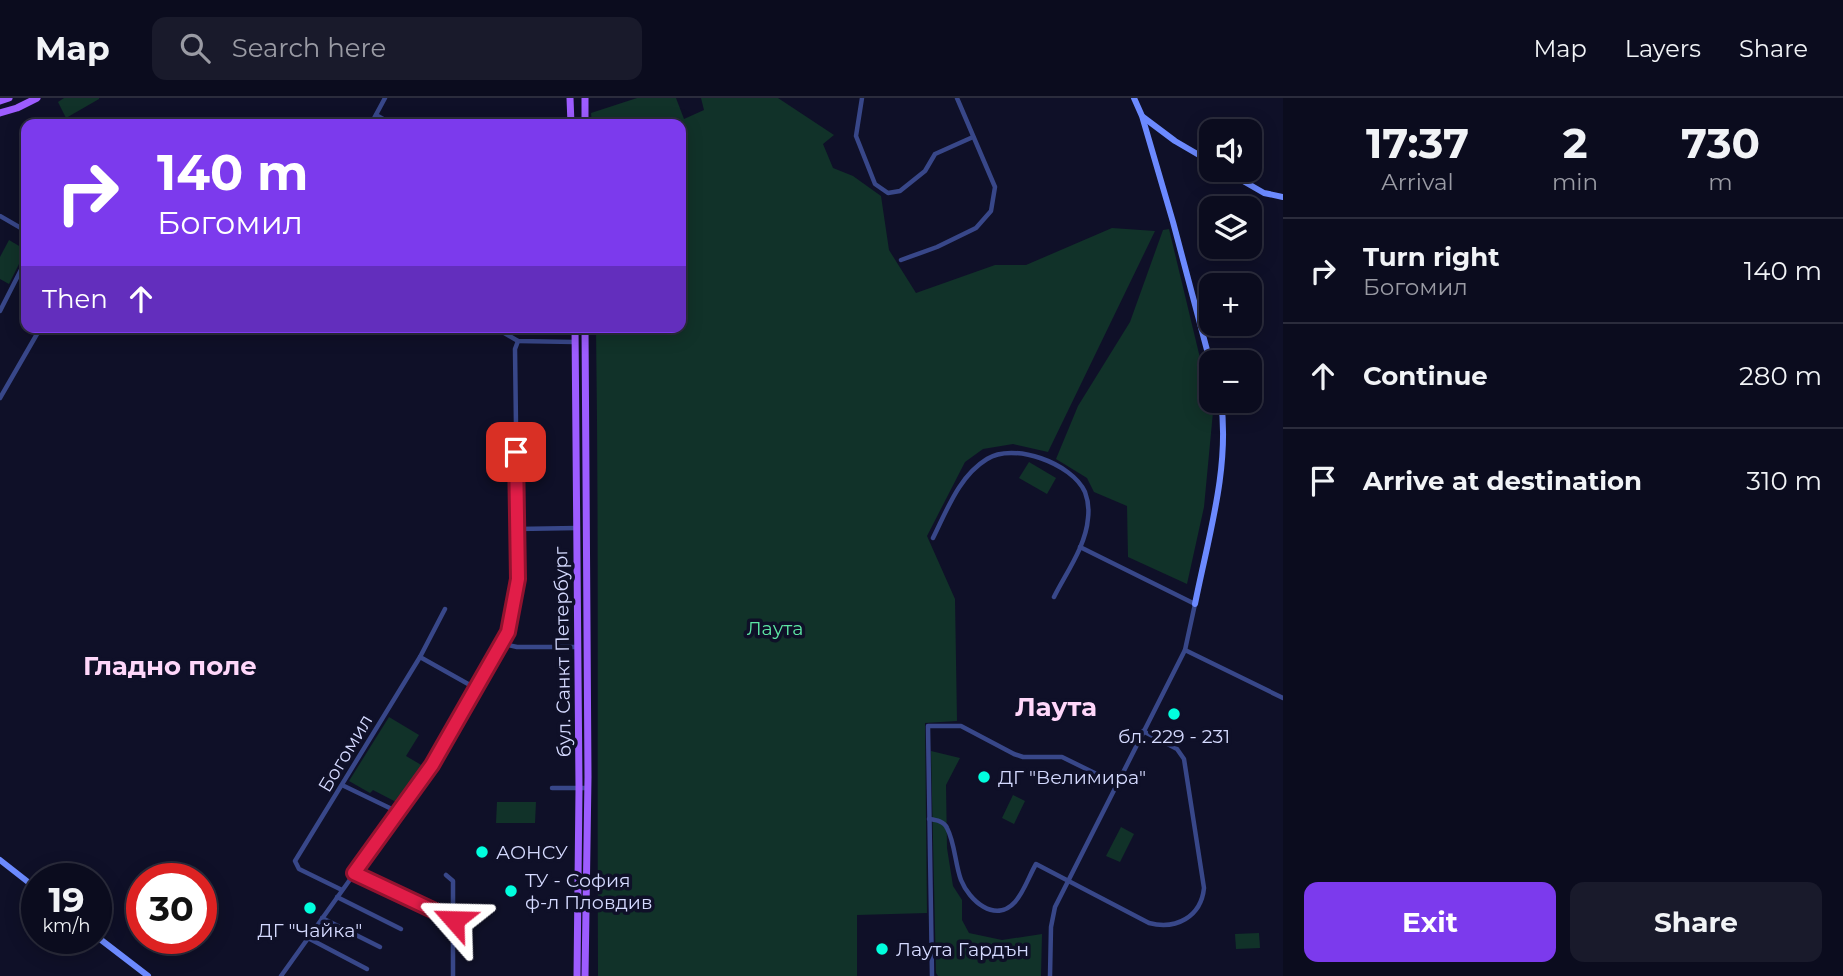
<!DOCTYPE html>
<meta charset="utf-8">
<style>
body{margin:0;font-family:Montserrat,sans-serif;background:#191a2b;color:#f1f3f6;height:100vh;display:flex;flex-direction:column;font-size:26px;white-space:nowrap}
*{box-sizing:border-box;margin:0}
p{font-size:23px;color:#9a9ba4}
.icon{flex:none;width:38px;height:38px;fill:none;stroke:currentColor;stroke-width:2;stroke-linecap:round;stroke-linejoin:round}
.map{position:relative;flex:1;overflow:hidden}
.panel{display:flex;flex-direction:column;background:#0b0c1e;width:560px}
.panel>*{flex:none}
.top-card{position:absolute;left:21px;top:21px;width:665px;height:214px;border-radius:14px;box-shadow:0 4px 18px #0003,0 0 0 2px #2b2c3c;background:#7c3aed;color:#fff;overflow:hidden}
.controls{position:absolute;left:1199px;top:21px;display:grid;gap:14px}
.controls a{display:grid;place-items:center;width:63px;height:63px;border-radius:14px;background:#0b0c1e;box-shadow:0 4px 18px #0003,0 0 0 2px #2b2c3c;font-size:35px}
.speed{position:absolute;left:21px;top:765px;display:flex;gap:14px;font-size:35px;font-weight:700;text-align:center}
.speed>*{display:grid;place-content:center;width:91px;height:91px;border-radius:50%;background:#0b0c1e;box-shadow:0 4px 18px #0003,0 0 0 2px #2b2c3c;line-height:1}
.speed small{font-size:18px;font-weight:400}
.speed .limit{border:10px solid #d22;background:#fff;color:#111}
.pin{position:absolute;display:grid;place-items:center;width:60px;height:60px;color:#fff;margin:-30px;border-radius:14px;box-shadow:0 4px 10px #0006}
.me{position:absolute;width:77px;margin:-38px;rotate:295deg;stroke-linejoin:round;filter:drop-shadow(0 0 5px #0008)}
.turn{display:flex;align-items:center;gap:24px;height:147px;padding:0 21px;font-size:32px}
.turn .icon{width:91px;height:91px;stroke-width:2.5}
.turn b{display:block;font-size:49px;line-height:60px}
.then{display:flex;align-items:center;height:66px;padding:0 21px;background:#0003;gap:14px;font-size:26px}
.eta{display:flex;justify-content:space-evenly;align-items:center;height:119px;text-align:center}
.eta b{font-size:42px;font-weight:700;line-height:49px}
.button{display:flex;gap:14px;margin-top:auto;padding:14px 21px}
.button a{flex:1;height:80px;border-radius:14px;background:#7c3aed;color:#fff;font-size:28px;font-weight:700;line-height:80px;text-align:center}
.button a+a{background:#191a2b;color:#f1f3f6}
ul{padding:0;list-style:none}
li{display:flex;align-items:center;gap:21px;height:105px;padding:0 21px;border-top:2px solid #2b2c3c}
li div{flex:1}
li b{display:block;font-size:26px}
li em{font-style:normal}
header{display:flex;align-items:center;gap:42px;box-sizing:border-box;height:98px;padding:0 35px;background:#0b0c1e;border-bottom:2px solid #2b2c3c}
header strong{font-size:33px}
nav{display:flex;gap:38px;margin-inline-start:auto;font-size:24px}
.search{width:490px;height:63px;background:#191a2b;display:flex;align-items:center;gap:18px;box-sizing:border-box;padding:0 24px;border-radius:14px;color:#9a9ba4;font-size:26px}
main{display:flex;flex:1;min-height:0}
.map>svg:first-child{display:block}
</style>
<header>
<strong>Map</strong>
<div class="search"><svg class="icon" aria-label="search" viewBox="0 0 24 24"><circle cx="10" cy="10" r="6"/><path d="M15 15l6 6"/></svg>Search here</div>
<nav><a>Map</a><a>Layers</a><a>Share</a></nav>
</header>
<main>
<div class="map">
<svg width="1283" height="878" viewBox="0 0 1283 878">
<rect width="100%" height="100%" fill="#0f1028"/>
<!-- green -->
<g fill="#113229">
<path d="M64 0H99V1L66 20 58 4Z"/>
<path d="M637 0H676L684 21 704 12 701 0H778L834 37 823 46 833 70 853 78 881 98 889 152 916 195 995 167H1026L1112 130 1155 133 1048 354 1013 346 983 351 965 364 927 438 955 501 957 623 925 625 927 815 857 817V878H598C597 662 599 446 596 229H681V26H592L591 15Z"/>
<path d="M1169 131 1213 314 1204 409 1187 486 1128 459 1127 408 1094 394 1087 380 1056 361 1078 308 1130 224 1163 132Z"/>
<path d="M9 142 26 152 9 186 0 181V159Z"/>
<path d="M1029 364 1056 380 1047 396 1019 380Z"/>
<path d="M389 619 419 637 406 658 423 668 398 705 373 692 370 695 349 683Z"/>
<path d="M931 653 960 660 946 687 947 750 953 788 962 802V822L969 835 1002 842 1042 836 1041 878H938L936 875Z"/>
<path d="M1013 697 1025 703 1014 726 1002 720Z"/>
<path d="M497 704H536L535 725H496Z"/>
<path d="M1121 729 1134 736 1120 764 1106 758Z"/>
<path d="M1259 835 1260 850 1236 851 1235 836Z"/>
</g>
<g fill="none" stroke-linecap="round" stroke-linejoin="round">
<!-- street -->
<g stroke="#384789" stroke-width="4.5">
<path d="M862 0 856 38 875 86 888 95 900 93 925 73 935 56 973 39"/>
<path d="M376 17 392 26"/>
<path d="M371 26 385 0"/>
<path d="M0 118 26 133"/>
<path d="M901 162 937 149 976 130 991 113 995 89 957 0"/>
<path d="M0 213 26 162"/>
<path d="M494 229 518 243 575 244"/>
<path d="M0 300 41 229"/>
<path d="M517 431 577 430"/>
<path d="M933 440C947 412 959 378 987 361 1013 344 1072 365 1085 394 1088 402 1089 412 1088 420 1086 448 1066 475 1054 499"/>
<path d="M495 544 517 549H577"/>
<path d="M1185 552 1283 600"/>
<path d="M420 559 477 591"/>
<path d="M342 687 398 714"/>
<path d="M552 690H588"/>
<path d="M929 721C936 722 944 723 947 730 955 745 955 766 961 782 969 802 995 826 1015 804 1024 794 1029 778 1036 766L1149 825C1176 832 1201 819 1204 790L1184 661 1177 651 1143 633"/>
<path d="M354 775 454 822"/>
<path d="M446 777 453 783V878"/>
<path d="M342 792 299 771 295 763 420 559 445 511"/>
<path d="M337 799 401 831"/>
<path d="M322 820 380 849"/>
<path d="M308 840 367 871"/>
<path d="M281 878 432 667 508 534 518 481 515 251 518 243"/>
<path d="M932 878 928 628H961L1014 656 1023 659H1062L1117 686"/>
<path d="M1050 878 1051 829 1055 809 1185 552 1195 506 1080 449"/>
</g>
<!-- secondary -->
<g stroke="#6c8aff" stroke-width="6">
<path d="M1134 0 1142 18 1173 124 1211 267"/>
<path d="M1143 19 1175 43 1211 64"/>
<path d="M1224 72 1264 95 1283 99"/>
<path d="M1195 506C1208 440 1230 370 1221 303"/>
<path d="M0 762 37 791"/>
<path d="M96 838 148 878"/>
</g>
<!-- primary -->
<g stroke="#9d5cff" stroke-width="7">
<path d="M570 0 571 26"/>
<path d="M0 3 9 0"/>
<path d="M0 15 17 10 37 0"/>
<path d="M585 26V0"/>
<path d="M575 229 579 690 577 878"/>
<path d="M585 229 588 679 585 878"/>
</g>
</g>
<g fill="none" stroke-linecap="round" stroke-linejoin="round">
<!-- route casing -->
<g stroke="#92132f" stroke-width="18">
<path id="route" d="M454 822 354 775 432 667 508 534 518 481 516 354"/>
</g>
<!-- route -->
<use href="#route" stroke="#e11d48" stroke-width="12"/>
</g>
<!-- markers -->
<g fill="#01ffde" stroke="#0f1028" stroke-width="2.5">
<circle cx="1174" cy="616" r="7"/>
<circle cx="984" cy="679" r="7"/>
<circle cx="482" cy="754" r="7"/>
<circle cx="511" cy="793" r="7"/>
<circle cx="310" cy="810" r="7"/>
<circle cx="882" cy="851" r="7"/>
</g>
<g text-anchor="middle" stroke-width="7" stroke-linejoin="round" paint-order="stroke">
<!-- park labels -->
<g font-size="19" fill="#5ce5a3" stroke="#0f1028">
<text x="775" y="537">Лаута</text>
</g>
<!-- street labels -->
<g font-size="19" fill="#d5daff" stroke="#0f1028">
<text transform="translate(562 554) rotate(-91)" y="7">бул. Санкт Петербург</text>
<text transform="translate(345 655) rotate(-59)" y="7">Богомил</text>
</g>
<!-- poi labels -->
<g font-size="19" fill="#d5daff" stroke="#0f1028" text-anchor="start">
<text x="1174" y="645" text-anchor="middle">бл. 229 - 231</text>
<text x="998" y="686">ДГ "Велимира"</text>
<text x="496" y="761">АОНСУ</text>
<text x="525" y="789">ТУ - София<tspan x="525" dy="22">ф-л Пловдив</tspan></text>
<text x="310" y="839" text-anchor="middle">ДГ "Чайка"</text>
<text x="896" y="858">Лаута Гардън</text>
</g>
<!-- district labels -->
<g font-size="26" font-weight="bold" fill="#ffd7fa" stroke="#0f1028">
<text x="170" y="577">Гладно поле</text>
<text x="1056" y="618">Лаута</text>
</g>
</g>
</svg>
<div class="controls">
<a><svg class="icon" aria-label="sound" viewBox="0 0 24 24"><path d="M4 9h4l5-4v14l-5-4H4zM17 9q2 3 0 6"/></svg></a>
<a><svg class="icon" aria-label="layers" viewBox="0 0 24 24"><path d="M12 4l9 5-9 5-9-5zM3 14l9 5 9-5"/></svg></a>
<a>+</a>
<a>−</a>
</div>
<div class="speed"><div>19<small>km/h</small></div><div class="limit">30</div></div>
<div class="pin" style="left:516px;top:354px;background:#d93025"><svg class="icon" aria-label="arrive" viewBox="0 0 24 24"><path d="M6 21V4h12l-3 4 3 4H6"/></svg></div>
<svg class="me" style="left:454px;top:822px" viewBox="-20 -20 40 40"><path d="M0-17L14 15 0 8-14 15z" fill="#e11d48" stroke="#fff" stroke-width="4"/></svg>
<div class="top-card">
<div class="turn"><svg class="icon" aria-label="right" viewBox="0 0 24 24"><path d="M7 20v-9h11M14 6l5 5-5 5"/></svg><div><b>140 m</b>Богомил</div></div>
<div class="then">Then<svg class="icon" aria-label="ahead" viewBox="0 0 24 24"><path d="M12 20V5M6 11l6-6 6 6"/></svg></div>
</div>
</div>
<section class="panel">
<div class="eta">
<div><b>17:37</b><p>Arrival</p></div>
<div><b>2</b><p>min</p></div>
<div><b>730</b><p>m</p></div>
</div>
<ul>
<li><svg class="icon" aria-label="right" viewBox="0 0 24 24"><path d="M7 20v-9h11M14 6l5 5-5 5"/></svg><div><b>Turn right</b><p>Богомил</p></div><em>140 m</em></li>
<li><svg class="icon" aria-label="ahead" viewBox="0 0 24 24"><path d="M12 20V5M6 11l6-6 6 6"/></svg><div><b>Continue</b></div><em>280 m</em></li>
<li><svg class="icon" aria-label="arrive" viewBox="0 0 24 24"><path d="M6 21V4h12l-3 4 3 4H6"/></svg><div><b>Arrive at destination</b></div><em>310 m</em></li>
</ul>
<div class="button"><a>Exit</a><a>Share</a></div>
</section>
</main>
